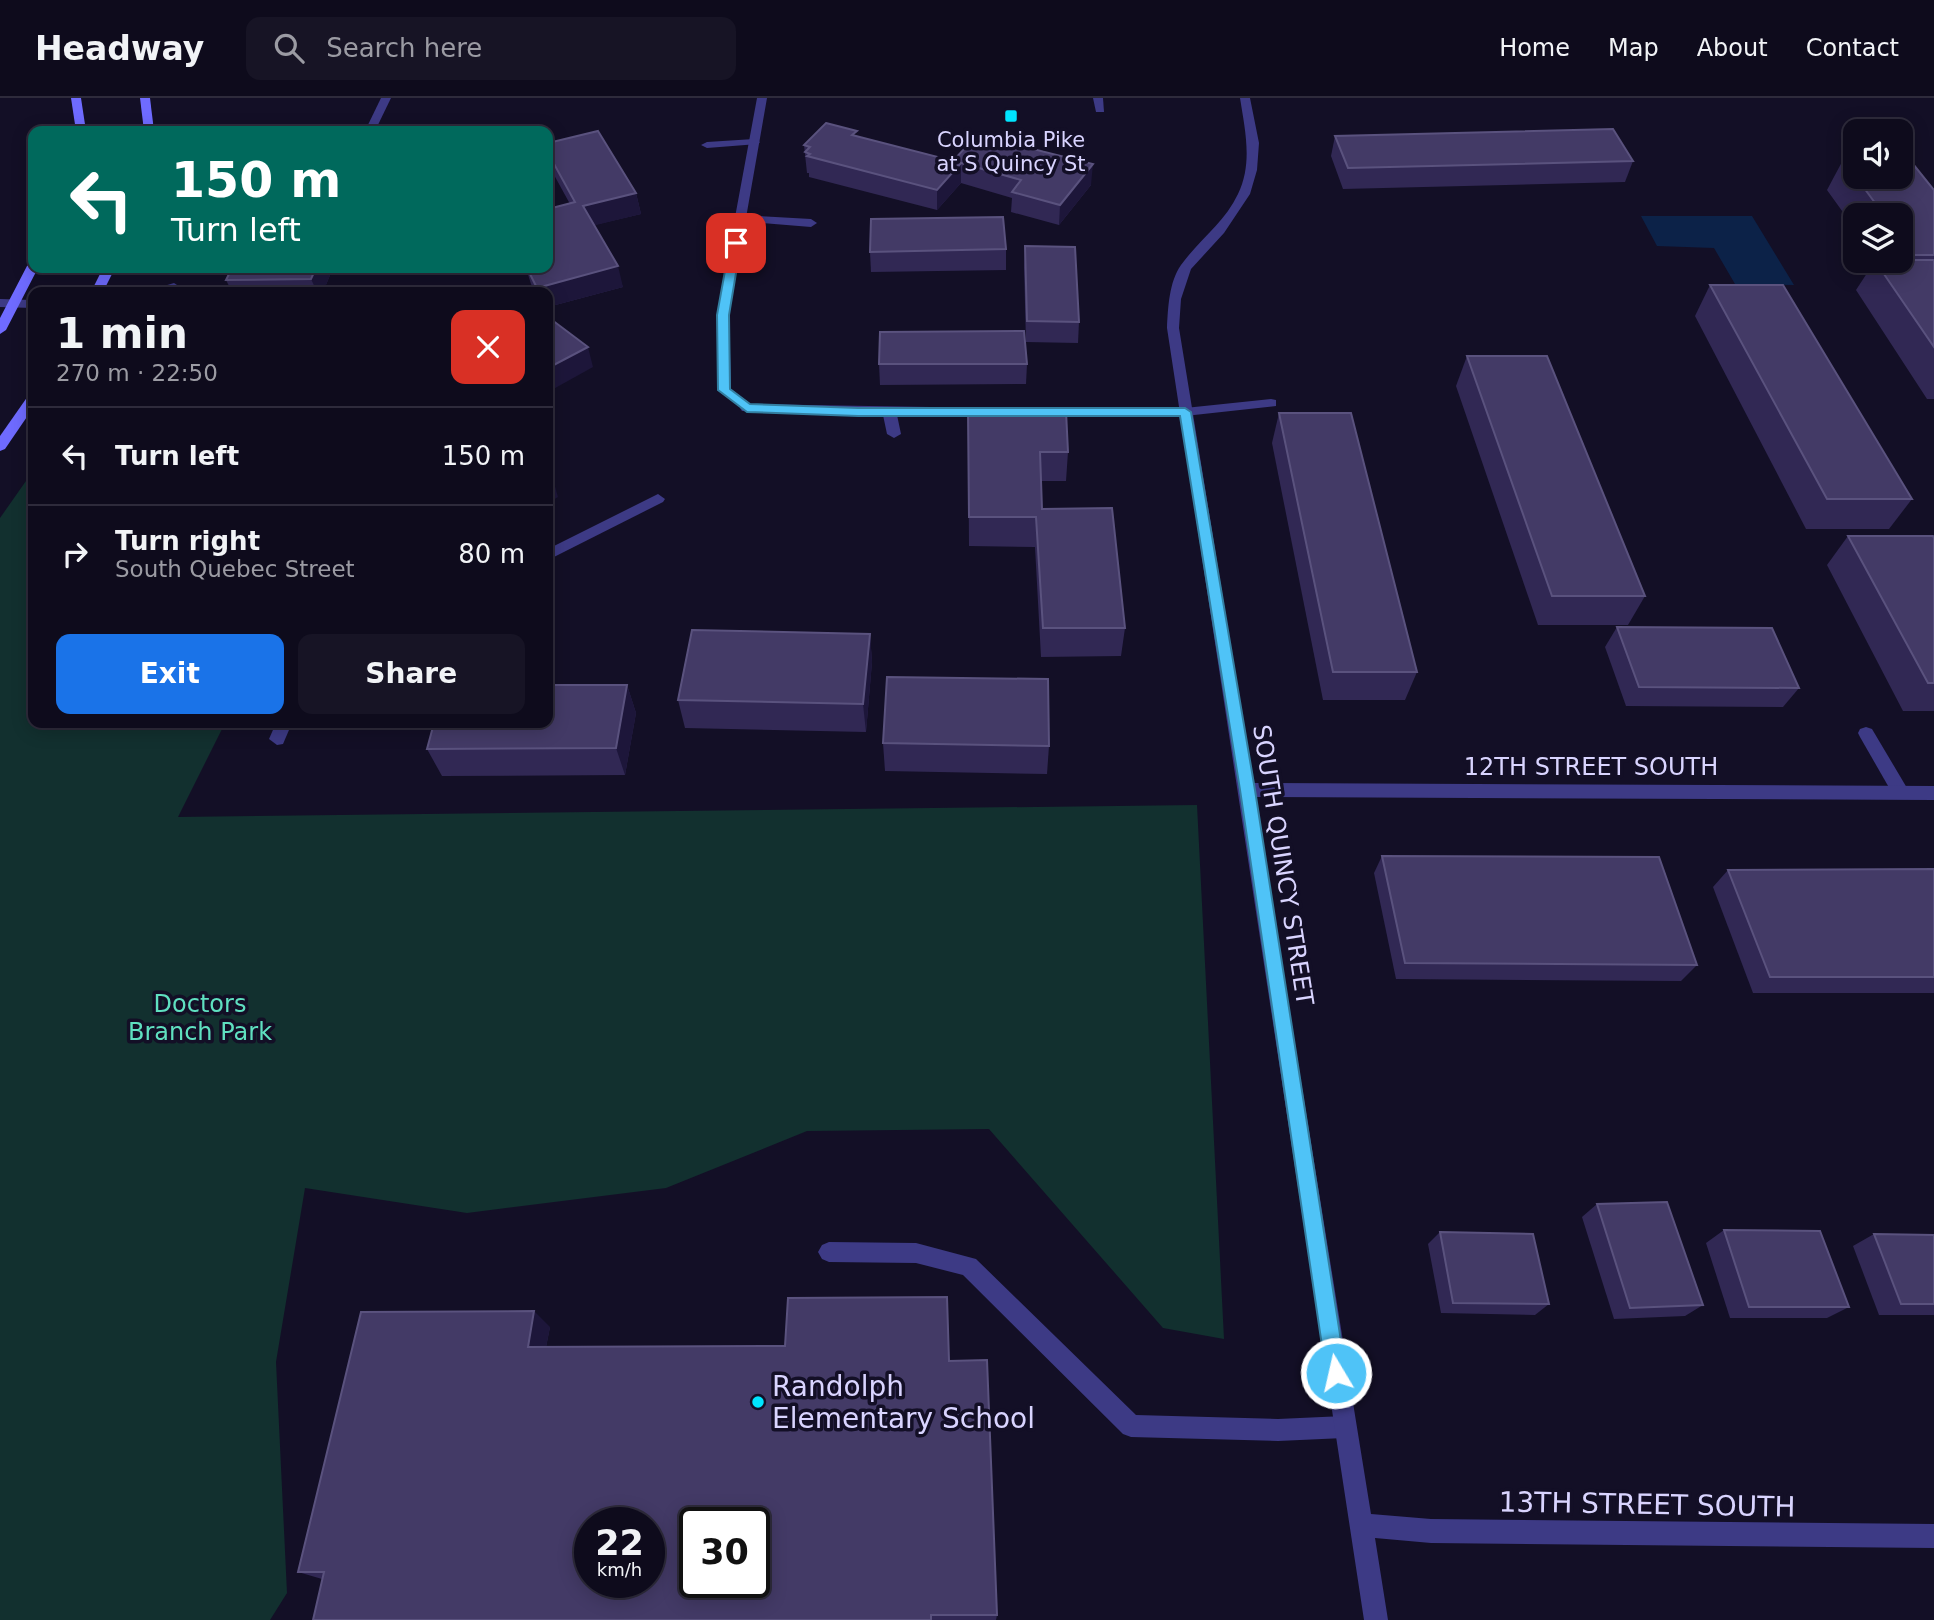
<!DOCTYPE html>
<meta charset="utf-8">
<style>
body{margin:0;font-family:"DejaVu Sans",sans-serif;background:#171425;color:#f1f3f6;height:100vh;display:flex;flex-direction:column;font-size:26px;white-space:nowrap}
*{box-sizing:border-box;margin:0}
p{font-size:23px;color:#9b9ba3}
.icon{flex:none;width:38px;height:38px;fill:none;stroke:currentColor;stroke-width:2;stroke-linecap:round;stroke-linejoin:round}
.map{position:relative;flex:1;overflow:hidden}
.panel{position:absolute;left:28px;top:189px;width:525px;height:441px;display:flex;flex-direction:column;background:#0e0b1c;border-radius:14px;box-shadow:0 4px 18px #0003,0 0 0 2px #2e2b3b}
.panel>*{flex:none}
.hud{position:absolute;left:28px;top:28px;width:525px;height:147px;border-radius:14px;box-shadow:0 4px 18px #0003,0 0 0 2px #2e2b3b;background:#00695c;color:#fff;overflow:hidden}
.tools{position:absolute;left:1843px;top:21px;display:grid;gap:14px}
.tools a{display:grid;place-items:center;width:70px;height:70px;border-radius:14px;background:#0e0b1c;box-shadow:0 4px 18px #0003,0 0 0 2px #2e2b3b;font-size:35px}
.speed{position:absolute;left:574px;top:1409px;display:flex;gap:14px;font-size:35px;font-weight:700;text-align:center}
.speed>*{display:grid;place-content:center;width:91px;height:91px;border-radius:50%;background:#0e0b1c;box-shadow:0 4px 18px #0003,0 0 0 2px #2e2b3b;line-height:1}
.speed small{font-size:18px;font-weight:400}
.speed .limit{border:4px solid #111;border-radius:10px;background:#fff;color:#111}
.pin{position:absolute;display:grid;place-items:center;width:60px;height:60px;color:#fff;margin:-30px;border-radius:14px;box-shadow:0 4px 10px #0006}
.me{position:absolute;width:77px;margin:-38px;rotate:351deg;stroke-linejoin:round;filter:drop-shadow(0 0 5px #0008)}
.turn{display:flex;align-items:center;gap:24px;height:147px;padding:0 28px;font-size:32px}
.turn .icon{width:91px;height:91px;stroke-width:2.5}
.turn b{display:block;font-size:49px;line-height:60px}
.round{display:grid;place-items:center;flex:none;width:74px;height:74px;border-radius:14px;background:#171425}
.summary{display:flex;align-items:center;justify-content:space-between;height:119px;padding:0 28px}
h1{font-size:42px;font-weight:800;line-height:52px}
.cta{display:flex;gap:14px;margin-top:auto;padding:14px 28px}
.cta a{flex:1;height:80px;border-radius:14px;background:#1a73e8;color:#fff;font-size:28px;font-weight:800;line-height:80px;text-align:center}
.cta a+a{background:#171425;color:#f1f3f6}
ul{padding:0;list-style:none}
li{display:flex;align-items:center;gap:21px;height:98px;padding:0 28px;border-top:2px solid #2e2b3b}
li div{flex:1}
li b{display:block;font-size:26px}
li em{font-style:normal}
header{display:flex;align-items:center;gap:42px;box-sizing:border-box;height:98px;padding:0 35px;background:#0e0b1c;border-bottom:2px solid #2e2b3b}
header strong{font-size:33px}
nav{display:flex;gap:38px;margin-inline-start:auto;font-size:24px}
.search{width:490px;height:63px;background:#171425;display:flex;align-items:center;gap:18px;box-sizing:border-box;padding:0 24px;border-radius:14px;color:#9b9ba3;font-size:26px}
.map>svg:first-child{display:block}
</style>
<header>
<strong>Headway</strong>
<div class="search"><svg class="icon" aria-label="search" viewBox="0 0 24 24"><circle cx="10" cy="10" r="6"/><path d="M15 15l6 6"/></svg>Search here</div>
<nav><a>Home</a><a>Map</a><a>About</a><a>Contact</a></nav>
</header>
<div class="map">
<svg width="1934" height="1522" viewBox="0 0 1934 1522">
<rect width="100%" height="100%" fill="#130f26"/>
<!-- green -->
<path fill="#12302f" d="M33 373V625H225L178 719 1197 707 1224 1241 1163 1230 989 1031 807 1033 666 1090 467 1115 305 1090 276 1264 287 1495 270 1522H0V420Z"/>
<!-- water -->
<path fill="#0c2248" d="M1641 118H1752L1794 187 1735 186 1714 150 1657 148Z"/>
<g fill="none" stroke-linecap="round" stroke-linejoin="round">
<!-- service -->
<g fill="#3d3a85" fill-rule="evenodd">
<path d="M381 0H391L375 33H365Z"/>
<path d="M1093 0H1103L1104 14H1096Z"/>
<path d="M754 41 760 44 758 46 707 50 701 47 707 44Z"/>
<path d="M740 117 811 121 817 125 811 129 736 123V119Z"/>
<path d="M174 185 180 189 178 192 144 194Z"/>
<path d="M0 201 33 202V210L0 209Z"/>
<path d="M1271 301 1276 302V308L1185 318H1044L1037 314 1044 310H1185Z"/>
<path d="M747 306 992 310 999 314 992 318 897 317 901 336 894 340 887 336 883 317 742 313 740 310Z"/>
<path d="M658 396 665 401 663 404 548 462V451Z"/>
<path d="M276 625H292L283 646 277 647 269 641Z"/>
<path d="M1866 629 1872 631 1907 690 1909 695 1907 700H1895L1860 639 1858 635 1860 631Z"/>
<path d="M829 1144 916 1145 976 1161 1136 1317 1278 1321 1344 1318 1352 1321 1355 1329 1352 1337 1344 1340 1278 1343 1131 1339 1123 1336 963 1177 916 1165 829 1164 822 1161 818 1154 822 1147Z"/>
</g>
<!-- minor -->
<g fill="#3d3a85" fill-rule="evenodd">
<path d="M757 0H767L729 217 731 291 752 307 754 310 747 314 717 292V217Z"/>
<path d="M1240 0H1250L1259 45 1257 72 1250 96 1224 135 1191 171 1181 201 1179 230 1253 685 1934 688V702L1255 699 1371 1416 1431 1421 1934 1426V1450L1431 1445 1375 1440 1388 1522H1364L1167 230C1168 210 1169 184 1181 167 1199 142 1225 124 1238 96 1253 65 1245 32 1240 0Z"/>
</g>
<!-- secondary -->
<g fill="#6f6bff" fill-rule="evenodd">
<path d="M71 0H81L86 33H76Z"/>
<path d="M140 0H150L154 33H144Z"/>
<path d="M33 164V170H38L6 232 0 236V220L27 168Z"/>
<path d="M103 170H115L103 194H91Z"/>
<path d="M33 297V310L5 351 0 353V338L28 298Z"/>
</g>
</g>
<!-- wall -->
<g fill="#312854">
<path d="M1335 38 1633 63 1625 84 1343 91 1331 58Z"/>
<path d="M857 39 953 63 1091 87 1059 127 1011 114 1012 100 961 85 937 112 809 79V75H807L804 47Z"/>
<path d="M548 45 636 95 641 116 594 127 623 189 548 209V194H535L531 186 526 170H548L570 106 548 66Z"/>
<path d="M1843 62H1855V79L1934 92V301H1927L1856 192 1875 163H1900V117H1855V131L1827 92Z"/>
<path d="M1025 148 1079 224 1078 245 1026 244 1024 169Z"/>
<path d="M1006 151V172L871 174 870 154Z"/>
<path d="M232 170H333L323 194H232L226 182Z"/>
<path d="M1710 187 1912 401 1889 431H1806L1695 218Z"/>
<path d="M1467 258 1645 498 1628 527H1538L1456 288Z"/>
<path d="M879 266H1027L1026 286 880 287Z"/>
<path d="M968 313 1068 354 1066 383H1041L1042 411 1125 530 1121 558 1041 559 1035 449 969 448Z"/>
<path d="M1279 315 1417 574 1405 602H1323L1272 345Z"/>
<path d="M1848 438 1934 440V613H1903L1827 467Z"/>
<path d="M1617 529 1799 590 1783 609 1626 608 1605 549Z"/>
<path d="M870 536 872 564 866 634 685 630 678 602Z"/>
<path d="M627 587 636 615 625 677 442 678 427 651Z"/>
<path d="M883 645 1049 648 1047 676 885 673Z"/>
<path d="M1382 758 1697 867 1681 883 1396 881 1374 775Z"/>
<path d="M1934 771V895H1753L1713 789 1728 772Z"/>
<path d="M1597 1106 1703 1207 1685 1218 1614 1221 1582 1119Z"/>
<path d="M1724 1132 1849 1209 1827 1220H1730L1706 1145Z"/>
<path d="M1440 1134 1549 1206 1535 1217 1441 1215 1428 1146Z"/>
<path d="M1874 1136 1934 1137V1217H1879L1853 1148Z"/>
<path d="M550 1229 546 1249 949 1263 997 1517 996 1522H313L322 1481 298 1474Z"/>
</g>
<!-- shaded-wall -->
<g fill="#1d163a">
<path d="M961 65V85L937 112V92Z"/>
<path d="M1093 66 1091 87 1059 127 1060 107Z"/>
<path d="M636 95 641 116 588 129 583 108Z"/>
<path d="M618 168 623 189 548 209V194H539L537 190Z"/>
<path d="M316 170H333L323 194H317L311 181Z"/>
<path d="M588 249 593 269 548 294V270Z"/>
<path d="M552 378 558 399 548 405V381Z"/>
<path d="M870 536 872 564 866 634 863 606Z"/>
<path d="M627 587 636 615 625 677 616 650Z"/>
<path d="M534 1213 550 1229 543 1264 528 1249Z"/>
</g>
<!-- building -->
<g fill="#433a66" stroke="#5a527e" stroke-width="2" fill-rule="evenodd">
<path d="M826 25 857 33 852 37 953 63 977 37 1093 66 1060 107 1012 94 1021 82 961 65 937 92 807 58 810 56 805 54 810 49 804 47Z"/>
<path d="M1613 31 1633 63 1348 70 1335 38Z"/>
<path d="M598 33 636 95 583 108 618 168 537 190 527 170H548V111L575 104 548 55V45Z"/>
<path d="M1909 61 1934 92V157H1914L1900 139V117H1884L1856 79H1900V62Z"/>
<path d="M1843 62H1855V78Z"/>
<path d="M1003 119 1006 151 870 154 871 121Z"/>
<path d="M1025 148 1075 149 1079 224 1027 223Z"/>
<path d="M1900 162H1934V249L1875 163Z"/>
<path d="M232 170H316L311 181 226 182Z"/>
<path d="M1710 187H1783L1912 401H1827Z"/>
<path d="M548 219 588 249 548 270Z"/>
<path d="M1024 233 1027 266H879L880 234Z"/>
<path d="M1467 258H1547L1645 498H1552Z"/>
<path d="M968 313H1066L1068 354H1040L1042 411 1112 410 1125 530H1043L1036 419H969Z"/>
<path d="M1279 315H1351L1417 574H1333Z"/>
<path d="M1848 438H1933L1934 440V585H1928Z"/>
<path d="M1617 529 1772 530 1799 590 1639 589Z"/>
<path d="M692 532 870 536 863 606 678 602Z"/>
<path d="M887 579 1048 581 1049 648 883 645Z"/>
<path d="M548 587H627L616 650 427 651 434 625H548Z"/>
<path d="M1382 758 1659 759 1697 867 1405 865Z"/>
<path d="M1934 771V879H1770L1728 772Z"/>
<path d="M1667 1104 1703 1207 1630 1210 1597 1106Z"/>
<path d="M1724 1132 1820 1133 1849 1209H1749Z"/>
<path d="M1440 1134 1533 1136 1549 1206 1453 1205Z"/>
<path d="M1874 1136 1934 1137V1206H1901Z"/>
<path d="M947 1199 949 1263 987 1262 997 1517H931V1522H313L324 1474H298L361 1214 534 1213 528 1249 785 1248 788 1200ZM590 1424H649V1484H590ZM695 1424H754V1484H695Z"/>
</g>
<!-- route -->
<path fill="#4fc3f7" stroke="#337fa1" stroke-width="2" d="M736 141 741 145 729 217 730 291 750 306 858 310H1185L1191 314 1255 692 1346 1275 1343 1282 1336 1285 1329 1282 1326 1275 1240 692 1180 318H858L747 314 718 292 717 217 730 145Z"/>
<!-- markers -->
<g fill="#00e5ff" stroke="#130f26" stroke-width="2.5">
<rect x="1004" y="11" width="14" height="14" rx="3.5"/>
<circle cx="758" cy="1304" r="7"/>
</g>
<g text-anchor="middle" stroke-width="7" stroke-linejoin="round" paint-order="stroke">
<!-- far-poi labels -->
<g font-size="21" fill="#d9d4ff" stroke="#130f26">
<text x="1011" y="49">Columbia Pike<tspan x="1011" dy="24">at S Quincy St</tspan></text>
</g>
<!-- street labels -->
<g font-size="24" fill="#d9d4ff" stroke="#130f26">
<text x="1591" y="677">12TH STREET SOUTH</text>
<text transform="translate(1283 767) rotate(81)" y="8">SOUTH QUINCY STREET</text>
</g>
<!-- park labels -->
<g font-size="24" fill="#5fe0c0" stroke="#130f26">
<text x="200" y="914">Doctors<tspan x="200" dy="28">Branch Park</tspan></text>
</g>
<!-- near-poi labels -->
<g font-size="28" fill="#d9d4ff" stroke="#130f26" text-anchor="start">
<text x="772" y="1298">Randolph<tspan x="772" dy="32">Elementary School</tspan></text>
</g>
<!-- near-street labels -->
<g font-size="28" fill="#d9d4ff" stroke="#130f26">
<text transform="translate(1647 1406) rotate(1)" y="10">13TH STREET SOUTH</text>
</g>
</g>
</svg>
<div class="tools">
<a><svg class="icon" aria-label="sound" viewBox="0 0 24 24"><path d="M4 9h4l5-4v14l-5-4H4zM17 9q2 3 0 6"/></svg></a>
<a><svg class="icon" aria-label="layers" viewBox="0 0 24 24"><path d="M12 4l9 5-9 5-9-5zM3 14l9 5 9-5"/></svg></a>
</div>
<div class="speed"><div>22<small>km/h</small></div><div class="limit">30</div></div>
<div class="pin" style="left:736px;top:145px;background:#d93025"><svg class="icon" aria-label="arrive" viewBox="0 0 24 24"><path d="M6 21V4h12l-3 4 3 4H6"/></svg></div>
<svg class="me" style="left:1336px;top:1275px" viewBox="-20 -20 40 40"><circle r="17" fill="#4fc3f7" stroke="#fff" stroke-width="3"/><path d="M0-11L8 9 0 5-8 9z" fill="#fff"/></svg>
<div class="hud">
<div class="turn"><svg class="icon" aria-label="left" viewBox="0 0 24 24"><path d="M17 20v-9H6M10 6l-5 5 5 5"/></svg><div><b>150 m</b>Turn left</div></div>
</div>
<section class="panel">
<div class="summary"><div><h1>1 min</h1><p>270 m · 22:50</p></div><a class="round" style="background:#d93025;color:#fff"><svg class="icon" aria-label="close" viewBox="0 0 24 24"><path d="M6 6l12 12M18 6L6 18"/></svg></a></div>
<ul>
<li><svg class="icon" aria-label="left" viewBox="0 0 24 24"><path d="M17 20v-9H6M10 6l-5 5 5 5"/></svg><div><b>Turn left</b></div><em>150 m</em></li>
<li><svg class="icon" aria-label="right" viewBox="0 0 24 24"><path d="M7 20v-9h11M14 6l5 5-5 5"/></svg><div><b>Turn right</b><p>South Quebec Street</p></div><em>80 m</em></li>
</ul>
<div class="cta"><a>Exit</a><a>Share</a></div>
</section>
</div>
